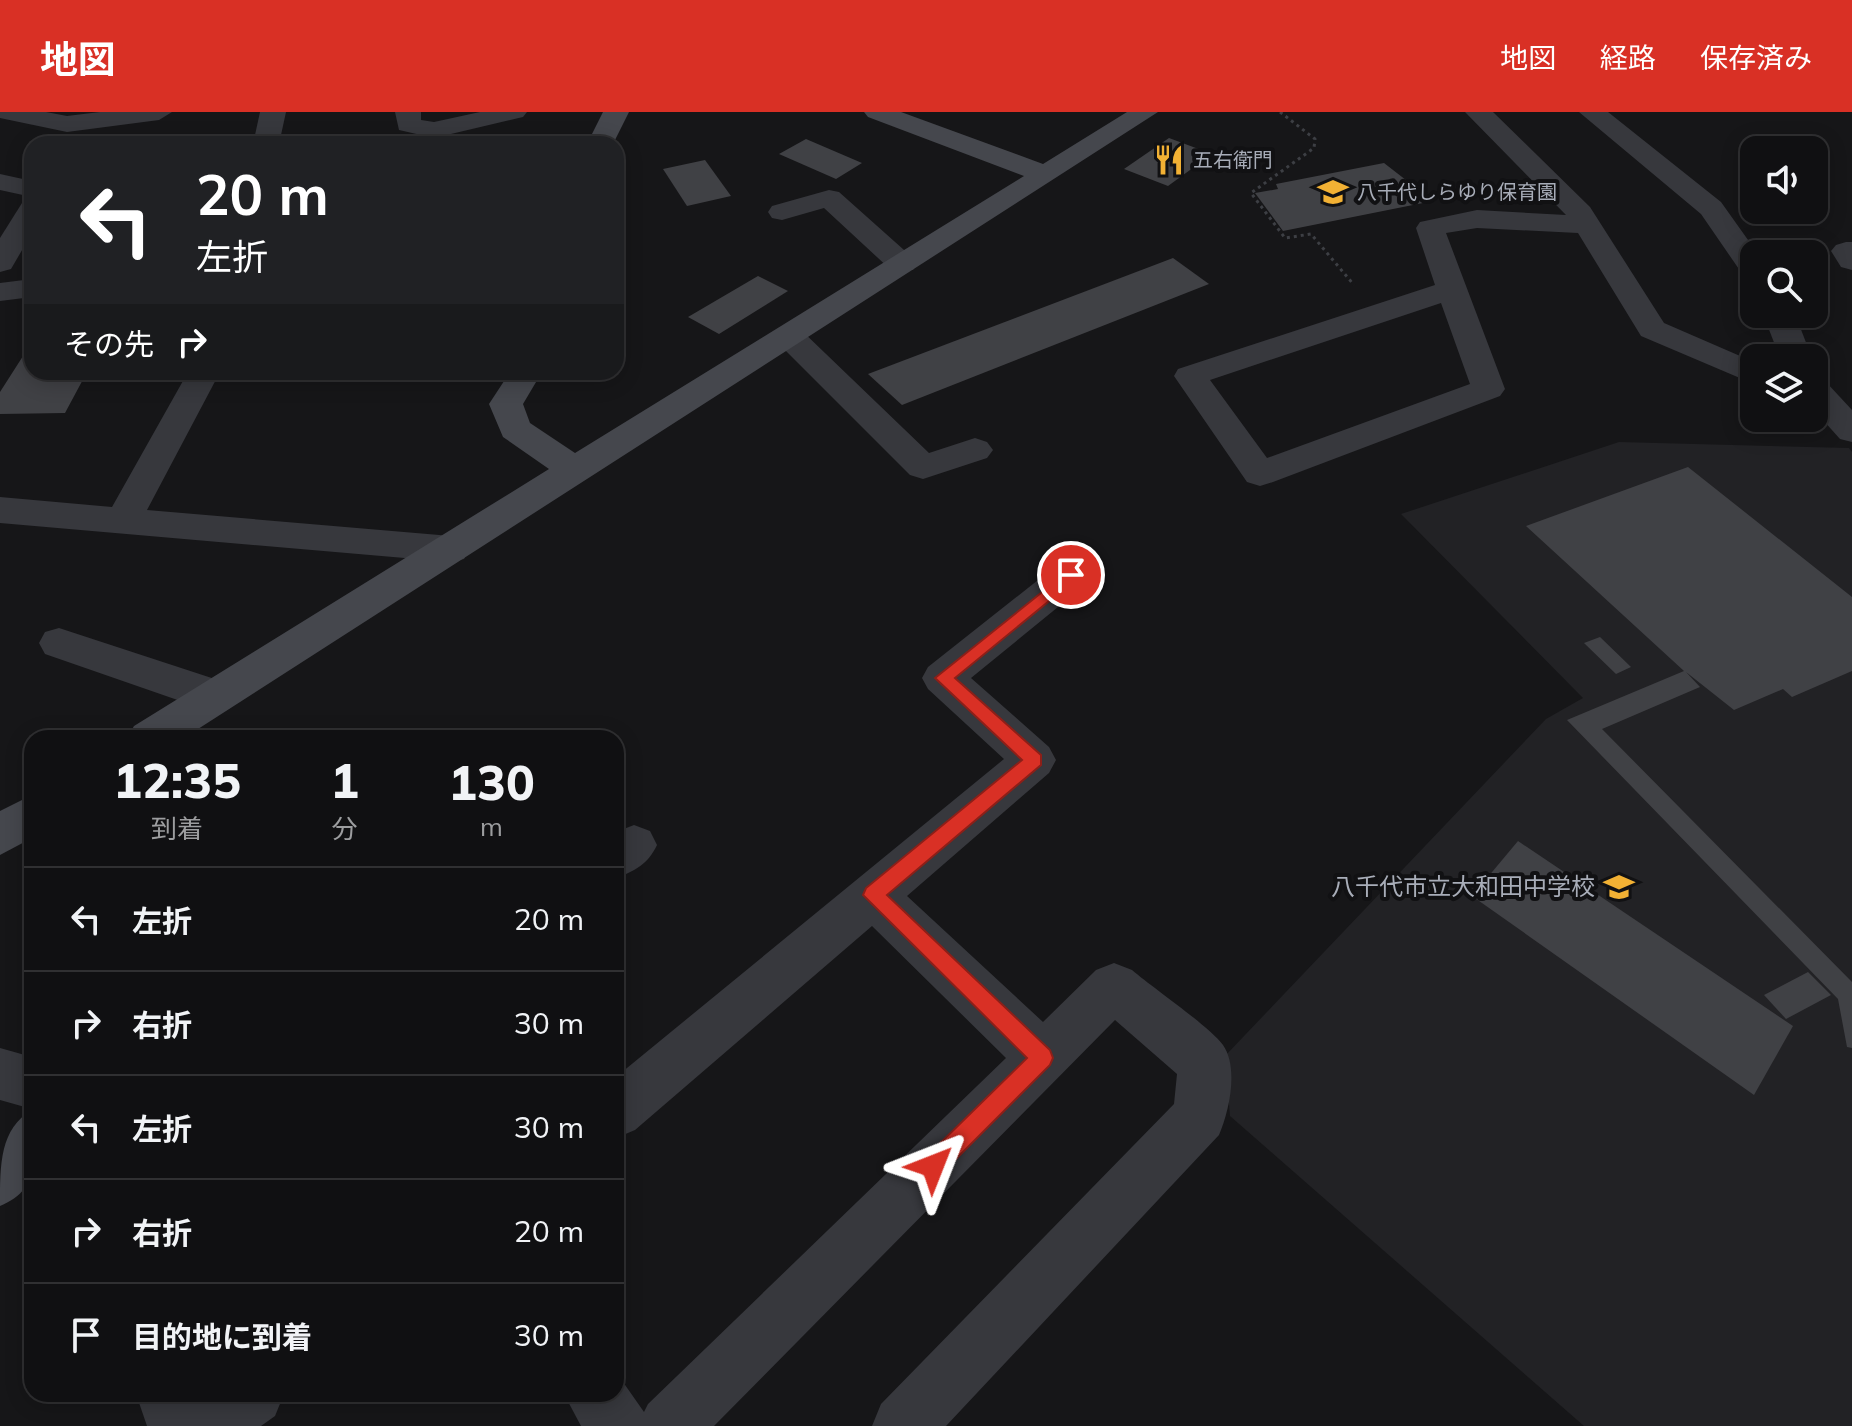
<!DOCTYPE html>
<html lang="ja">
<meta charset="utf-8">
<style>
body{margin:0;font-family:Mulish,"Noto Sans JP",sans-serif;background:#1e1e20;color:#f1f3f6;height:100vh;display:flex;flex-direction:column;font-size:30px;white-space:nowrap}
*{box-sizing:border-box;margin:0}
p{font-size:26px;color:#9c9d9f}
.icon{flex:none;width:44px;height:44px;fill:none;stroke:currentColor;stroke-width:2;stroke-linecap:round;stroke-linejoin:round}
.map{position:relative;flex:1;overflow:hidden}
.drawer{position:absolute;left:24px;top:618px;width:600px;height:672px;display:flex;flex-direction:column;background:#101012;border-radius:24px;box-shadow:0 4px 20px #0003,0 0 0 2px #303032}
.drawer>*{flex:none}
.guide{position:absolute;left:24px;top:24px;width:600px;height:244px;border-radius:24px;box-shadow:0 4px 20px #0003,0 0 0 2px #303032;background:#202124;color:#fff;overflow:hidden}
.fabs{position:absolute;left:1740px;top:24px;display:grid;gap:16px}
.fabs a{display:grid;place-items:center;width:88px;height:88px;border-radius:16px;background:#101012;box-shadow:0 4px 20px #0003,0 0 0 2px #303032;font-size:40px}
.pin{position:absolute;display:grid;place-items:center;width:68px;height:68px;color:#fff;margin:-34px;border:4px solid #fff;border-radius:50%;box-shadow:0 2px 8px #0007}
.me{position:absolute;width:88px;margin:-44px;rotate:45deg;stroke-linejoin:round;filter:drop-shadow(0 0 6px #0008)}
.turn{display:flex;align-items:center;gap:28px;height:168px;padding:0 40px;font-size:36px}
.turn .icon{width:104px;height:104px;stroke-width:2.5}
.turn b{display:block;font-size:56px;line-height:68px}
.then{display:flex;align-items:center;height:76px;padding:0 40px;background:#0003;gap:16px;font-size:30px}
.eta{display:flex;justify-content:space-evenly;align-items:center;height:136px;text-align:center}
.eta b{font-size:48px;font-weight:800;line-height:56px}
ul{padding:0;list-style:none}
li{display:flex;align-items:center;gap:24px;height:104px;padding:0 40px;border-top:2px solid #303032}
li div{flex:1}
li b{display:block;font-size:30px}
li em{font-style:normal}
header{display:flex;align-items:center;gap:48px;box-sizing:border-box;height:112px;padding:0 40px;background:#d93025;color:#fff}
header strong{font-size:38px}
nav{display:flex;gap:44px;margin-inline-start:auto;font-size:28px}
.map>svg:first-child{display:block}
</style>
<header>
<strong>地図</strong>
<nav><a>地図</a><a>経路</a><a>保存済み</a></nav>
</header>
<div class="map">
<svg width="1852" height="1314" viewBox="0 0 1852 1314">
<rect width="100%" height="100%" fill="#161618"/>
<!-- built -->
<path fill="#222225" d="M1619 330 1849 336 1852 340V1314H1584L1230 1004 1225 944 1546 607 1583 586 1401 402Z"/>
<!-- building -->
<g fill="#404145">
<path d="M1169 26 1212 42 1168 74 1124 57Z"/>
<path d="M806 27 862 51 836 67 779 42Z"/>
<path d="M705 48 731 84 687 94 663 57Z"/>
<path d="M1384 51 1433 89 1283 119 1255 81 1278 77 1276 72Z"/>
<path d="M1173 146 1209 172 902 293 868 262Z"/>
<path d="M758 164 788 179 719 222 688 205Z"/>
<path d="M32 230V260H87L65 301 0 302V280Z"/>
<path d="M1688 355 1852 485V559L1792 585 1783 577 1734 598 1686 560 1700 575 1602 617 1852 870V936L1847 935 1838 887 1567 608 1684 559 1526 414Z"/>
<path d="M1600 525 1631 555 1616 562 1584 531Z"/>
<path d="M1518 729 1793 914 1754 983 1472 784Z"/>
<path d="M1808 860 1831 883 1786 907 1764 883Z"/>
</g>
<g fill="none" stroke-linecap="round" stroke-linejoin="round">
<!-- path -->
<path stroke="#3d3f44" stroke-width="3" stroke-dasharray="3 4" stroke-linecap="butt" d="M1280 0 1315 27 1314 36 1251 81 1285 126 1311 122 1354 173"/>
<!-- street -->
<g fill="#37383d" fill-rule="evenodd">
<path d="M0 0H46L67 4 100 0H172L159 8 67 20 0 6Z"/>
<path d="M260 0H286L279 32H253Z"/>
<path d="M395 0H421V8L434 10 480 0H527L523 5 434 26 399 18Z"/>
<path d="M1465 0H1493L1590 95 1664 211 1754 250V272L1641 224 1578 121 1477 116 1446 121 1505 277 1500 284 1273 370 1260 374 1247 370 1174 264 1178 257 1435 173 1416 116 1420 110 1477 98 1566 103ZM1441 191 1470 272 1267 346 1210 268Z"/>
<path d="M1579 0H1608L1721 90 1758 142H1754V166L1743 163 1701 102Z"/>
<path d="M0 62 32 69V85L0 78Z"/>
<path d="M829 78 839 80 913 146 917 152 913 158H891L824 96 782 108 772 106 768 100 772 94Z"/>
<path d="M32 89V121L11 157 0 160V126L22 91Z"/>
<path d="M1846 130H1852V158L1841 155 1831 139 1836 133Z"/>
<path d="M32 167V185L0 189V171Z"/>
<path d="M1763 202H1795L1812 246H1780Z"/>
<path d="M789 214 800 217 929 341 975 326 987 330 993 338 987 346 923 367 910 363 778 231 773 224 778 217Z"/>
<path d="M188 260H220L147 398 451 424 464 427 470 437 464 447 451 450 0 411V385L112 395Z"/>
<path d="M1814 267 1826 270 1852 298V330L1840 327 1814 298Z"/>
<path d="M1071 449 1085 453 1090 463 1085 473 971 566 1049 635 1056 648 1049 661 907 784 1043 910 1096 858 1114 851 1132 858C1153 876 1209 914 1223 933 1239 956 1229 1000 1219 1023L946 1314H872L881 1292 1174 992 1177 962 1115 908 714 1314H581L564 1282H616V1260L644 1300 648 1292 1006 946 872 814 635 1018 616 1026V965L1004 647 928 577 922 566 928 555 1057 453Z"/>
<path d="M59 516 230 572 236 584 230 596 215 601 45 542 39 531 45 520Z"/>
<path d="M634 713 650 719 657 733C648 752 635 759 616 766V720Z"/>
<path d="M0 936 32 945V997L0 988Z"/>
<path d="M136 1282H284L275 1304 261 1314H147Z"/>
</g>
<!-- secondary -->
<g fill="#45474d" fill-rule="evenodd">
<path d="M603 0H629L613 32H587Z"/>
<path d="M864 0H901L1043 52 1127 0H1158L184 626H127L134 614 549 357 503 325 489 292 510 260H542L523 292 530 311 575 341 1024 64 868 5Z"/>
<path d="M32 683V726L0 743V699Z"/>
<path d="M32 998C32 1040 46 1075 0 1094 0 1051 0 1017 32 998Z"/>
</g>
</g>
<!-- route -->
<path fill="#d93025" stroke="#8d1f18" stroke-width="2" d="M1071 457 1076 459V467L955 566 1041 643V653L887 783 1050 938 1053 946 1050 953 941 1062 933 1065 925 1062 922 1054 925 1046 1027 946 863 783 866 776 1022 648 935 566Z"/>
<!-- icons -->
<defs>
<g id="restaurant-bare" transform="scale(2.4)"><path d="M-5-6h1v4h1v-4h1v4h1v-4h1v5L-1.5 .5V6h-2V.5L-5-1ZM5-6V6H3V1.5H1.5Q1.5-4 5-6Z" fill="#f2b134" stroke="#111113" stroke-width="2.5" paint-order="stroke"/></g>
<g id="school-bare" transform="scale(2.4)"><path d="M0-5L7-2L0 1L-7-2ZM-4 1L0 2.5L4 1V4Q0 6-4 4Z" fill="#f2b134" stroke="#111113" stroke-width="2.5" paint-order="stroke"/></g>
</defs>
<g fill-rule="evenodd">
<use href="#restaurant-bare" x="1169" y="48"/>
<use href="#school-bare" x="1333" y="80"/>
<use href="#school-bare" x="1619" y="775"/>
</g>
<g text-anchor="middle" stroke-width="8" stroke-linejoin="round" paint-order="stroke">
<!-- far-poi labels -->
<g font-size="20" fill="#a8adb8" stroke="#111113" text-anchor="start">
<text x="1193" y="55">五右衛門</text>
<text x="1357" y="87">八千代しらゆり保育園</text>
</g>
<!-- poi labels -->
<g font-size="24" fill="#a8adb8" stroke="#111113" text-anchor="end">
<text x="1595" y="783">八千代市立大和田中学校</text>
</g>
</g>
</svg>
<div class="fabs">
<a><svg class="icon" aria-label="sound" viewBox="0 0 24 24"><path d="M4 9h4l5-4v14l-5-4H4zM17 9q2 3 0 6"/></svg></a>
<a><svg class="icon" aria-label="search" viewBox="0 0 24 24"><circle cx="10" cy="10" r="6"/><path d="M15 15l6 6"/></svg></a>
<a><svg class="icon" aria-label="layers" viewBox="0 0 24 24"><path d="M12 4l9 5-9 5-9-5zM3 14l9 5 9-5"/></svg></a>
</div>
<div class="pin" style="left:1071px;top:463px;background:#d93025"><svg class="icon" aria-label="arrive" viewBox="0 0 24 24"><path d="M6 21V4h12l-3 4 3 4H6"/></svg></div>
<svg class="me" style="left:933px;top:1054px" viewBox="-20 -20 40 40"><path d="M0-17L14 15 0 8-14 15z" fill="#d93025" stroke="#fff" stroke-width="4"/></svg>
<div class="guide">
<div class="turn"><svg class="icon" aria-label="left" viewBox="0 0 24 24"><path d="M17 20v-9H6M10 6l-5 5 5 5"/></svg><div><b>20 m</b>左折</div></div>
<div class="then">その先<svg class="icon" aria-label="right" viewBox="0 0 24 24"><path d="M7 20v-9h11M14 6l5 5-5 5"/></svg></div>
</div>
<section class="drawer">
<div class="eta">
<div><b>12:35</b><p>到着</p></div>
<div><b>1</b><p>分</p></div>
<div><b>130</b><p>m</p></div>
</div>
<ul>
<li><svg class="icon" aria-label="left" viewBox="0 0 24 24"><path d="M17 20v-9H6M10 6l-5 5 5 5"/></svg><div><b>左折</b></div><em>20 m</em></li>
<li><svg class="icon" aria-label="right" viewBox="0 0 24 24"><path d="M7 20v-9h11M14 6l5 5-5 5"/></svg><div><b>右折</b></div><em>30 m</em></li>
<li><svg class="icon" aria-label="left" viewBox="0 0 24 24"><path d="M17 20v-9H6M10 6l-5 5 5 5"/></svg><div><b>左折</b></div><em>30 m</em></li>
<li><svg class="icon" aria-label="right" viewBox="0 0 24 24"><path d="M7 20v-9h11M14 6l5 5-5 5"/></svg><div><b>右折</b></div><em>20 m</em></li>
<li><svg class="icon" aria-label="arrive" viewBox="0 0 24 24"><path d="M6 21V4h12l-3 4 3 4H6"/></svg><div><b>目的地に到着</b></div><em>30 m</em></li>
</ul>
</section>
</div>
